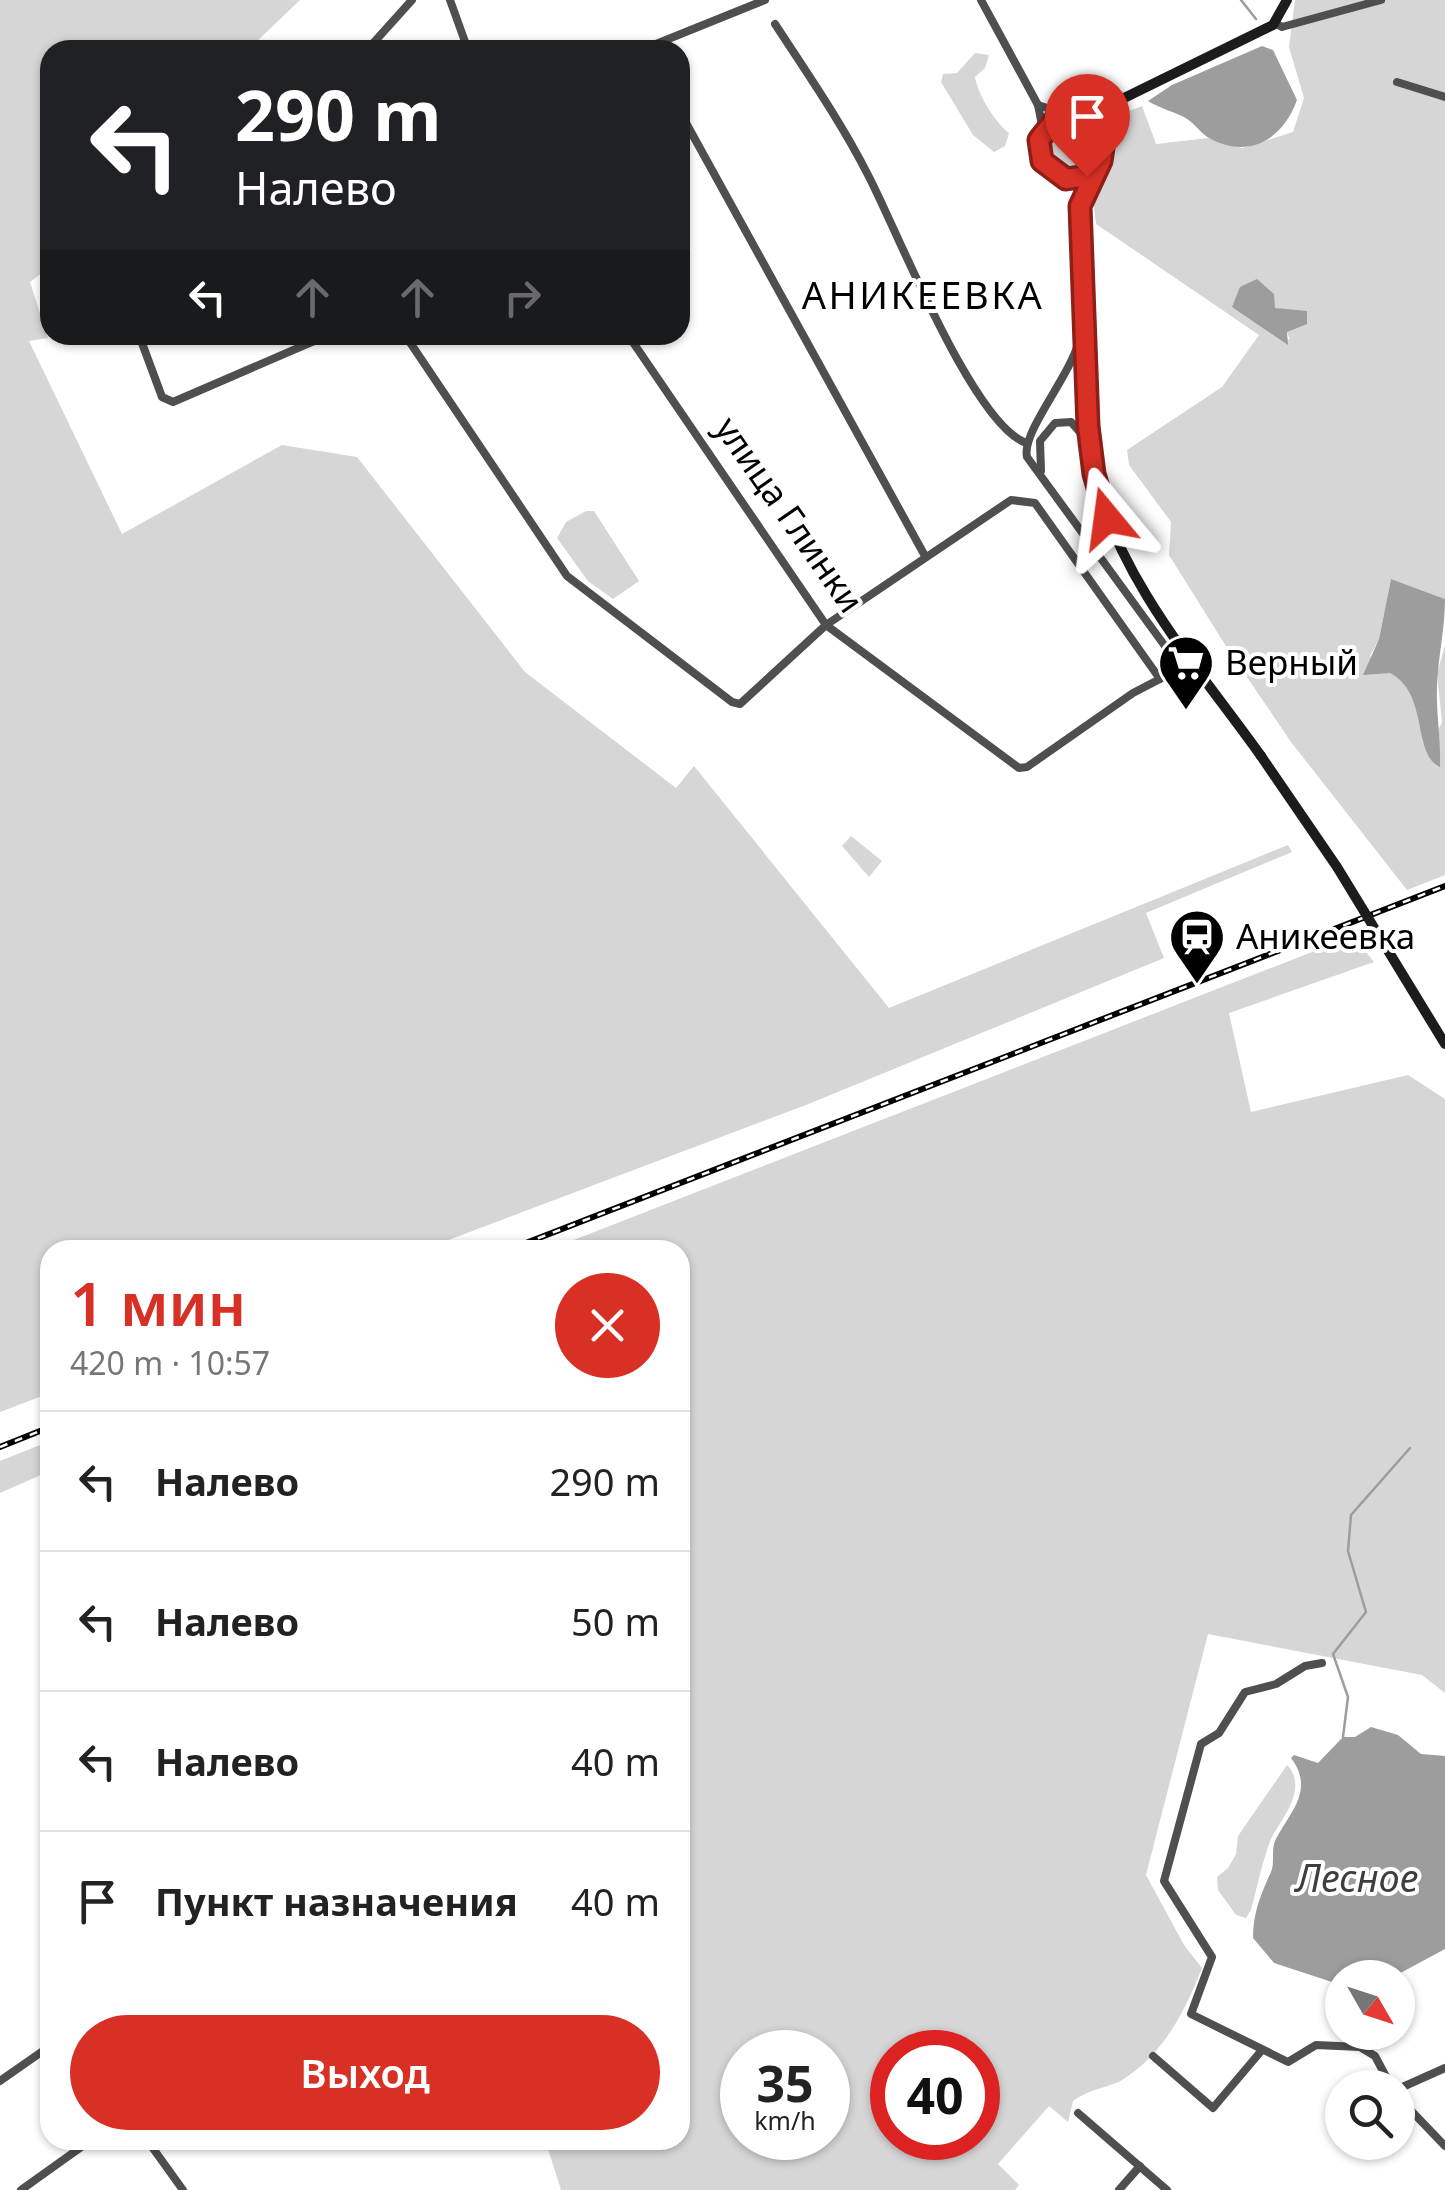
<!DOCTYPE html>
<html lang="ru">
<meta charset="utf-8">
<style>
body{margin:0;font-family:"Noto Sans",sans-serif;background:#f6f6f6;color:#222;height:100vh;display:flex;flex-direction:column;font-size:38px;white-space:nowrap}
*{box-sizing:border-box;margin:0}
p{font-size:32px;color:#767676}
.icon{flex:none;width:55px;height:55px;fill:none;stroke:currentColor;stroke-width:2;stroke-linecap:round;stroke-linejoin:round}
.map{position:relative;flex:1;overflow:hidden}
.panel{position:absolute;left:40px;top:1240px;width:650px;height:910px;display:flex;flex-direction:column;background:#fff;border-radius:30px;box-shadow:0 2px 8px #0004}
.panel>*{flex:none}
.top-card{position:absolute;left:40px;top:40px;width:650px;height:305px;border-radius:30px;box-shadow:0 2px 8px #0004;background:#202124;color:#fff;overflow:hidden}
.needle{width:65px;rotate:129deg}
.fabs{position:absolute;left:1325px;top:1960px;display:grid;gap:20px}
.fabs a{display:grid;place-items:center;width:90px;height:90px;border-radius:50%;background:#fff;box-shadow:0 2px 8px #0004;font-size:50px}
.speed{position:absolute;left:720px;top:2030px;display:flex;gap:20px;font-size:50px;font-weight:700;text-align:center}
.speed>*{display:grid;place-content:center;width:130px;height:130px;border-radius:50%;background:#fff;box-shadow:0 2px 8px #0004;line-height:1}
.speed small{font-size:25px;font-weight:400}
.speed .limit{border:15px solid #d22;background:#fff;color:#111}
.pin{position:absolute;display:grid;place-items:center;width:85px;height:85px;color:#fff;margin:-102px -42px;border-radius:50% 50% 50% 0;rotate:-45deg;box-shadow:0 0 10px #0007}
.pin .icon{rotate:45deg}
.me{position:absolute;width:110px;margin:-55px;rotate:344deg;stroke-linejoin:round;filter:drop-shadow(0 0 8px #0008)}
.turn{display:flex;align-items:center;gap:35px;height:210px;padding:0 30px;font-size:45px}
.turn .icon{width:130px;height:130px;stroke-width:2.5}
.turn b{display:block;font-size:70px;line-height:85px}
.lanes{display:flex;align-items:center;height:95px;padding:0 30px;background:#0003;justify-content:center;gap:50px;direction:ltr}
.lanes .off{opacity:.35}
.round{display:grid;place-items:center;flex:none;width:105px;height:105px;border-radius:52px;background:#f6f6f6}
.head{display:flex;align-items:center;justify-content:space-between;height:170px;padding:0 30px}
h1{font-size:60px;font-weight:600;line-height:75px;color:#d93025}
.primary-button{display:flex;gap:20px;margin-top:auto;padding:20px 30px}
.primary-button a{flex:1;height:115px;border-radius:60px;background:#d93025;color:#fff;font-size:40px;font-weight:600;line-height:115px;text-align:center}
ul{padding:0;list-style:none}
li{display:flex;align-items:center;gap:30px;height:140px;padding:0 30px;border-top:2px solid #e0e0e0}
li div{flex:1}
li b{display:block;font-size:38px}
li em{font-style:normal}
.map>svg:first-child{display:block}
</style>
<div class="map">
<svg width="1445" height="2190" viewBox="0 0 1445 2190">
<rect width="100%" height="100%" fill="#fff"/>
<!-- green -->
<g fill="#d6d6d6" fill-rule="evenodd">
<path d="M0 0H300L253 45 255 50H50V267L30 282 48 338 29 341 122 534 282 445 357 457 525 672 676 788 694 766 889 1008 1288 845 1292 852 1146 913 1164 958 806 1105 422 1250H50V1393L0 1412Z"/>
<path d="M1295 0H1445V599L1391 579 1379 639 1370 656C1380 671 1388 669 1401 679 1420 695 1424 731 1427 754L1442 722 1437 674 1445 645V875L1407 890 1291 742 1224 643 1169 555 1171 522 1129 465 1127 450 1222 387 1259 335 1096 224 1093 198C1116 171 1116 146 1124 113L1142 106 1156 144 1208 138 1242 148 1293 132 1304 98 1289 47ZM1257 280 1275 308 1293 312 1294 327 1287 332 1290 340 1249 315 1245 287Z"/>
<path d="M975 53 989 55 985 68 975 77C978 95 995 122 1009 133L1005 146 994 152 973 135 941 82 943 74 957 73Z"/>
<circle cx="1072" cy="147" r="26"/>
<path d="M586 511H594L639 581 613 599 588 581 557 538 566 522Z"/>
<path d="M851 836 882 861 869 877 842 846Z"/>
<path d="M1353 936 1374 962 1229 1013 1251 1112 1408 1075 1445 1099V1693L1422 1675 1208 1634 1146 1875 1184 1945 1202 1968C1185 2011 1164 2054 1122 2080 1108 2088 1091 2088 1073 2101L1068 2122 1049 2106 998 2164 1019 2185 1015 2190H561L548 2149 516 2140H680V1250H548ZM742 2052H828V2138H742ZM892 2052H978V2138H892Z"/>
<path d="M50 1441V1471L0 1493V1461Z"/>
<path d="M1287 1765C1308 1787 1284 1816 1273 1835 1265 1850 1256 1892 1251 1910L1246 1918 1236 1915 1218 1890 1217 1877 1228 1868 1236 1854 1238 1836Z"/>
</g>
<!-- water -->
<g fill="#9d9d9d">
<path d="M1262 46 1273 50 1297 100C1283 139 1249 160 1209 138 1200 133 1194 122 1184 117 1172 111 1159 108 1148 101L1172 85Z"/>
<path d="M1257 279 1274 294 1275 308 1307 311V324L1287 332 1288 345 1232 307 1240 287Z"/>
<path d="M1391 579 1445 599C1445 629 1438 657 1437 686 1436 713 1441 739 1440 767 1412 754 1429 693 1390 673L1363 675 1379 639Z"/>
<path d="M1371 1727 1398 1735 1421 1754 1445 1756V1949L1393 1977 1342 1978V1983H1335L1274 1963 1253 1938C1253 1912 1261 1894 1271 1872 1275 1863 1271 1850 1275 1841 1288 1814 1316 1791 1291 1758L1294 1755 1318 1763 1343 1737H1355Z"/>
</g>
<g fill="none" stroke-linecap="round" stroke-linejoin="round">
<!-- stream -->
<g stroke="#9d9d9d" stroke-width="2.5">
<path d="M1241 0 1256 19"/>
<path d="M1343 1737 1348 1697 1333 1654 1366 1612 1348 1551 1351 1515 1410 1448"/>
</g>
<!-- street -->
<g stroke="#4f4f4f" stroke-width="8">
<path d="M450 0 468 50"/>
<path d="M981 0 1038 105 1043 130"/>
<path d="M1275 23 1282 27 1381 0"/>
<path d="M775 24C807 73 841 122 868 175 897 230 972 423 1026 443"/>
<path d="M367 50 412 0"/>
<path d="M641 50 765 0"/>
<path d="M1397 82 1445 97"/>
<path d="M1038 105 1065 114"/>
<path d="M680 112 925 556"/>
<path d="M139 335 162 397 173 402 328 335"/>
<path d="M405 335 567 576 732 702 740 704 826 625 1011 500 1035 503 1160 679"/>
<path d="M628 335 826 625 1019 768 1027 767 1133 693 1181 668 1027 457C1021 432 1071 376 1079 340"/>
<path d="M1041 471 1040 441 1055 423 1071 422 1087 440"/>
<path d="M1322 1663 1305 1666 1276 1684 1245 1692 1219 1733 1201 1744 1164 1881 1212 1957 1191 2014 1288 2062 1316 2045 1360 2047 1375 2056 1392 2088"/>
<path d="M1153 2056 1213 2108 1262 2050"/>
<path d="M0 2081 50 2046"/>
<path d="M1398 2089 1445 2068"/>
<path d="M1398 2097 1445 2146"/>
<path d="M1078 2113 1167 2190"/>
<path d="M147 2140 183 2190"/>
<path d="M21 2190 91 2140"/>
<path d="M1119 2190 1140 2166"/>
</g>
<!-- secondary -->
<g stroke="#1c1c1c" stroke-width="10">
<circle cx="1071" cy="146" r="33"/>
<path d="M1079 114 1120 100 1273 25 1287 0"/>
<path d="M1102 133 1119 101"/>
<path d="M1095 169C1073 211 1081 257 1081 303 1082 359 1081 422 1095 477 1121 583 1199 669 1261 756"/>
</g>
<!-- rail casing -->
<g stroke="#000" stroke-width="6">
<g id="rail">
<path d="M508 1250 1445 886"/>
<path d="M0 1447 50 1427"/>
</g>
</g>
<!-- rail -->
<use href="#rail" stroke="#fff" stroke-width="2.5" stroke-dasharray="8" stroke-linecap="butt"/>
<!-- secondary-bridge -->
<path stroke="#1c1c1c" stroke-width="10" d="M1261 756 1337 867 1445 1044"/>
</g>
<g fill="none" stroke-linecap="round" stroke-linejoin="round">
<!-- route casing -->
<g stroke="#8d1f18" stroke-width="25">
<path id="route" d="M1087 176 1066 179 1042 161 1039 140 1058 116 1088 118 1104 142 1101 161 1080 206 1088 426 1094 474 1107 518"/>
</g>
<!-- route -->
<use href="#route" stroke="#d93025" stroke-width="18"/>
</g>
<!-- icons -->
<defs>
<g id="supermarket-pin" transform="scale(2.875)"><path d="M0 17L-7.5 6A9.5 9.5 0 1 1 7.5 6Z" fill="#000" stroke="#fff"/><path d="M-6-5.5h2.5l.6 2H6L4.5 2H-2.5L-4.4-4H-6ZM-1.5 3.2a1.3 1.3 0 1 0 .1 0ZM3 3.2a1.3 1.3 0 1 0 .1 0Z" fill="#fff"/></g>
<g id="station-pin" transform="scale(2.875)"><path d="M0 17L-7.5 6A9.5 9.5 0 1 1 7.5 6Z" fill="#000" stroke="#fff"/><path d="M-3-6H3Q5-6 5-4V2Q5 4 3 4L4.5 6H3L1.5 4h-3L-3 6H-4.5L-3 4Q-5 4-5 2V-4Q-5-6-3-6ZM-3.5-4v3h7v-3ZM-3.5 1v1.5H-2V1ZM2 1v1.5H3.5V1Z" fill="#fff"/></g>
</defs>
<g fill-rule="evenodd">
<use href="#supermarket-pin" x="1186" y="663"/>
<use href="#station-pin" x="1197" y="937"/>
</g>
<g text-anchor="middle" stroke-width="8" stroke-linejoin="round" paint-order="stroke">
<!-- street labels -->
<g font-size="35" fill="#000" stroke="#fff">
<text transform="translate(789 515) rotate(55)" y="12">улица Глинки</text>
</g>
<!-- poi labels -->
<g font-size="35" fill="#000" stroke="#fff" text-anchor="start">
<text x="1225" y="675">Верный</text>
<text x="1236" y="949">Аникеевка</text>
</g>
<!-- neighbourhood labels -->
<g font-size="38" letter-spacing="2.5" fill="#000" stroke="#fff">
<text x="923" y="309">АНИКЕЕВКА</text>
</g>
<!-- water labels -->
<g font-size="38" font-style="italic" fill="#3e3e3e" stroke="#fff">
<text x="1357" y="1892">Лесное</text>
</g>
</g>
</svg>
<div class="fabs">
<a><svg class="needle" viewBox="-14 -14 28 28"><path d="M0-13l5 13h-10z" fill="#e53935"/><path d="M0 13l5-13h-10z" fill="#767676"/></svg></a>
<a><svg class="icon" aria-label="search" viewBox="0 0 24 24"><circle cx="10" cy="10" r="6"/><path d="M15 15l6 6"/></svg></a>
</div>
<div class="speed"><div>35<small>km/h</small></div><div class="limit">40</div></div>
<div class="pin" style="left:1087px;top:176px;background:#d93025"><svg class="icon" aria-label="arrive" viewBox="0 0 24 24"><path d="M6 21V4h12l-3 4 3 4H6"/></svg></div>
<svg class="me" style="left:1107px;top:518px" viewBox="-20 -20 40 40"><path d="M0-17L14 15 0 8-14 15z" fill="#d93025" stroke="#fff" stroke-width="4"/></svg>
<div class="top-card">
<div class="turn"><svg class="icon" aria-label="left" viewBox="0 0 24 24"><path d="M17 20v-9H6M10 6l-5 5 5 5"/></svg><div><b>290 m</b>Налево</div></div>
<div class="lanes"><svg class="icon" aria-label="left" viewBox="0 0 24 24"><path d="M17 20v-9H6M10 6l-5 5 5 5"/></svg><svg class="icon off" aria-label="ahead" viewBox="0 0 24 24"><path d="M12 20V5M6 11l6-6 6 6"/></svg><svg class="icon off" aria-label="ahead" viewBox="0 0 24 24"><path d="M12 20V5M6 11l6-6 6 6"/></svg><svg class="icon off" aria-label="right" viewBox="0 0 24 24"><path d="M7 20v-9h11M14 6l5 5-5 5"/></svg></div>
</div>
<section class="panel">
<div class="head"><div><h1>1 мин</h1><p>420 m · 10:57</p></div><a class="round" style="background:#d93025;color:#fff"><svg class="icon" aria-label="close" viewBox="0 0 24 24"><path d="M6 6l12 12M18 6L6 18"/></svg></a></div>
<ul>
<li><svg class="icon" aria-label="left" viewBox="0 0 24 24"><path d="M17 20v-9H6M10 6l-5 5 5 5"/></svg><div><b>Налево</b></div><em>290 m</em></li>
<li><svg class="icon" aria-label="left" viewBox="0 0 24 24"><path d="M17 20v-9H6M10 6l-5 5 5 5"/></svg><div><b>Налево</b></div><em>50 m</em></li>
<li><svg class="icon" aria-label="left" viewBox="0 0 24 24"><path d="M17 20v-9H6M10 6l-5 5 5 5"/></svg><div><b>Налево</b></div><em>40 m</em></li>
<li><svg class="icon" aria-label="arrive" viewBox="0 0 24 24"><path d="M6 21V4h12l-3 4 3 4H6"/></svg><div><b>Пункт назначения</b></div><em>40 m</em></li>
</ul>
<div class="primary-button"><a>Выход</a></div>
</section>
</div>
